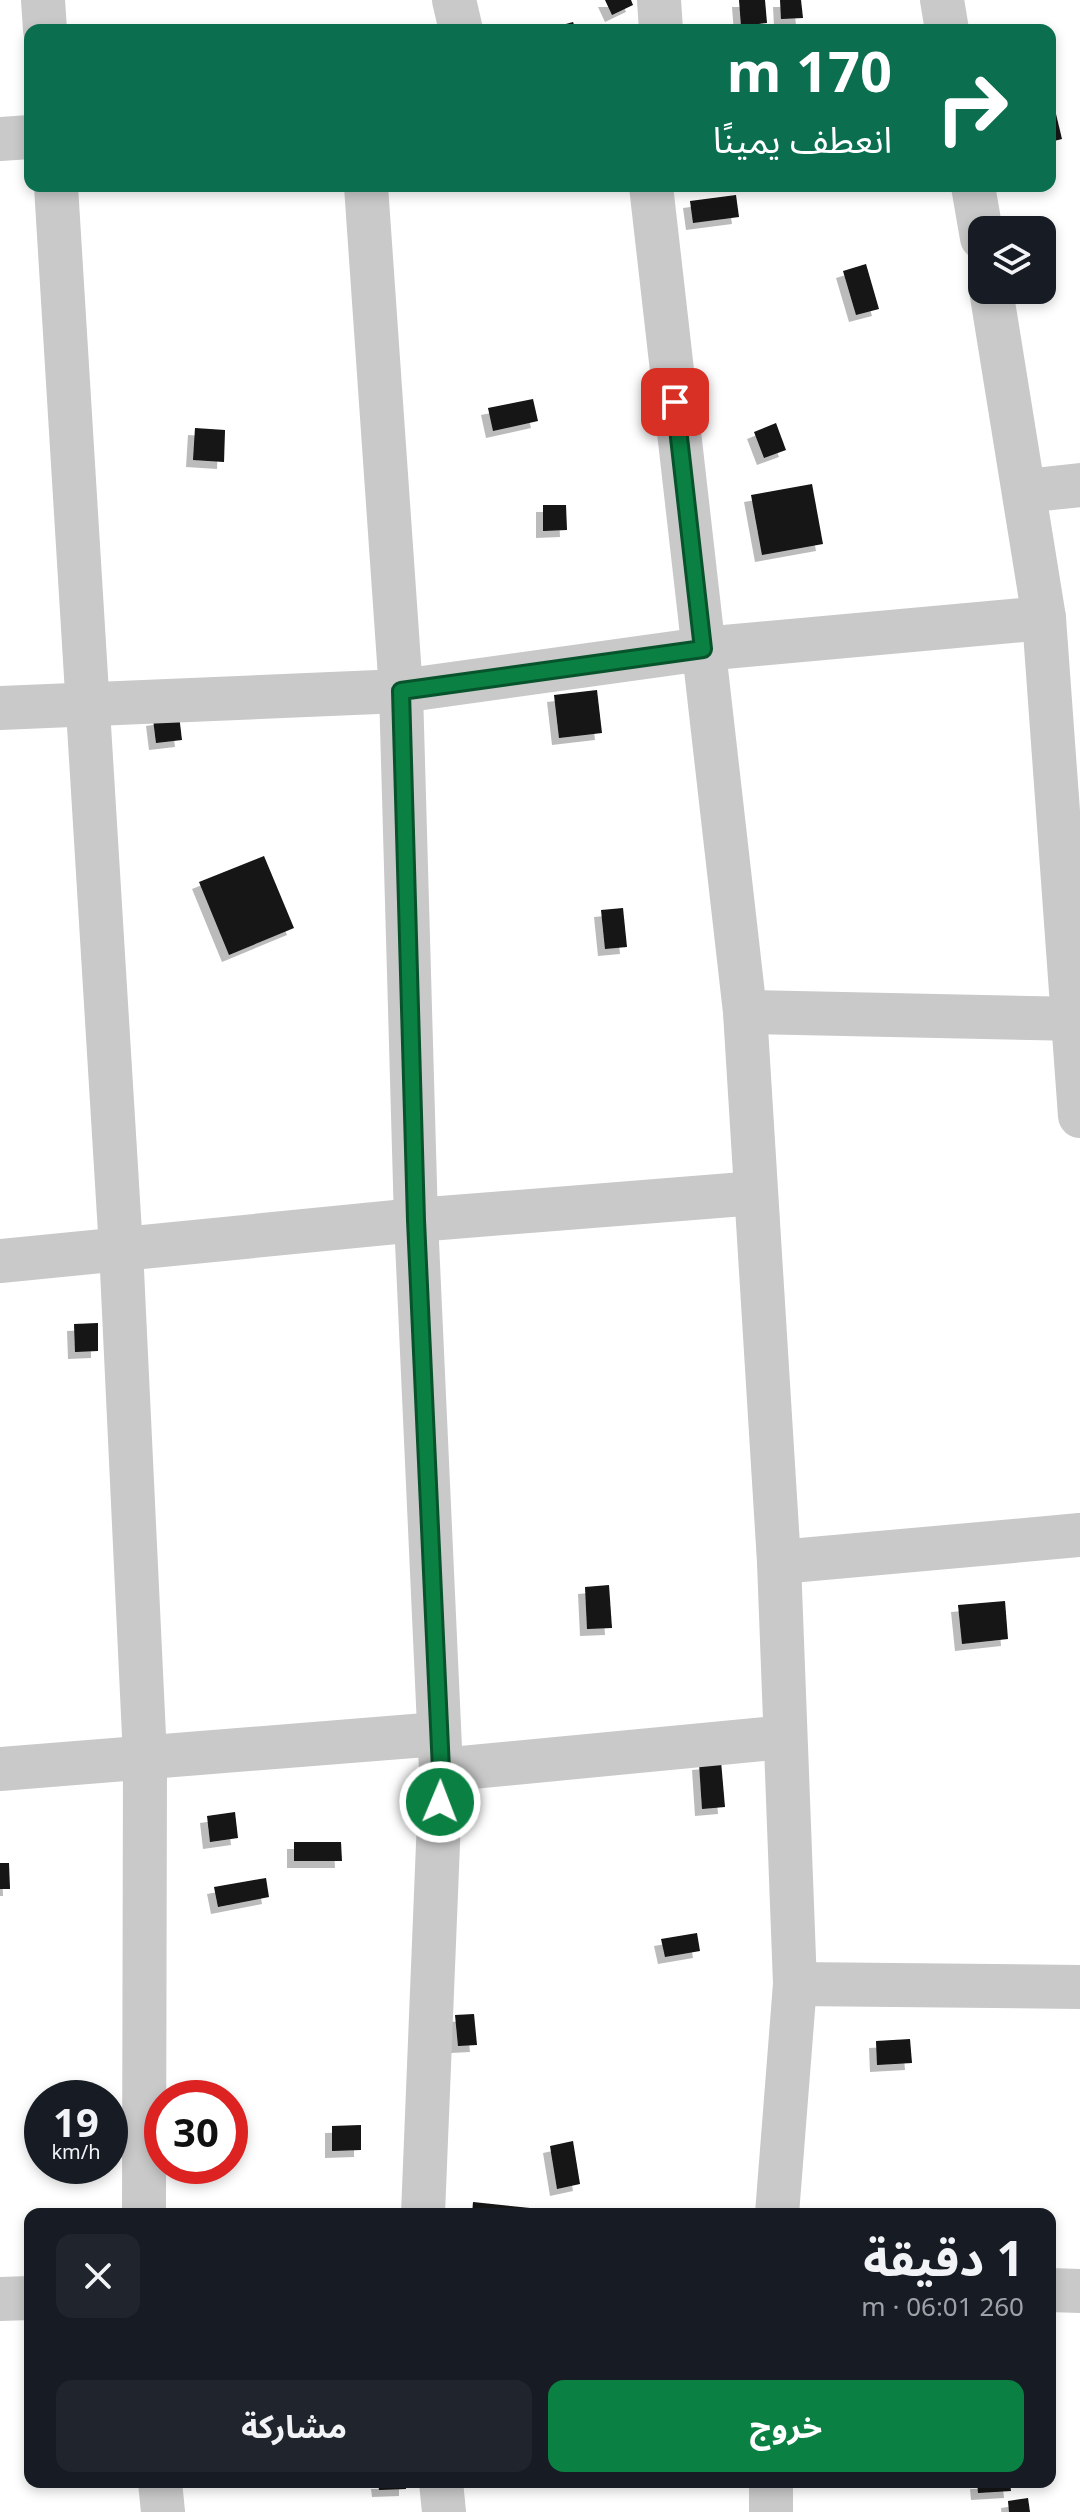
<!DOCTYPE html>
<html lang="ar">
<meta charset="utf-8">
<style>
body{margin:0;font-family:"Noto Sans","Noto Sans Arabic",sans-serif;background:#20242c;color:#f1f3f6;direction:rtl;height:100vh;display:flex;flex-direction:column;font-size:30px;white-space:nowrap}
*{box-sizing:border-box;margin:0}
p{font-size:26px;color:#9ea1a6}
.icon{flex:none;width:44px;height:44px;fill:none;stroke:currentColor;stroke-width:2;stroke-linecap:round;stroke-linejoin:round}
.map{position:relative;flex:1;overflow:hidden;direction:ltr}
.drawer{position:absolute;left:24px;top:2208px;width:1032px;height:280px;display:flex;flex-direction:column;background:#171b24;border-radius:16px;box-shadow:0 4px 12px #0003;direction:rtl}
.drawer>*{flex:none}
.guide{position:absolute;left:24px;top:24px;width:1032px;height:168px;border-radius:16px;box-shadow:0 4px 12px #0003;direction:rtl;background:#0b6e4f;color:#fff;overflow:hidden}
.tools{position:absolute;left:968px;top:216px;display:grid;gap:16px}
.tools a{display:grid;place-items:center;width:88px;height:88px;border-radius:16px;background:#171b24;box-shadow:0 4px 12px #0003;font-size:40px}
.speed{position:absolute;left:24px;top:2080px;display:flex;gap:16px;font-size:40px;font-weight:700;text-align:center}
.speed>*{display:grid;place-content:center;width:104px;height:104px;border-radius:50%;background:#171b24;box-shadow:0 4px 12px #0003;line-height:1}
.speed small{font-size:20px;font-weight:400}
.speed .limit{border:12px solid #d22;background:#fff;color:#111}
.pin{position:absolute;display:grid;place-items:center;width:68px;height:68px;color:#fff;margin:-34px;border-radius:16px;box-shadow:0 4px 12px #0006}
.me{position:absolute;width:88px;margin:-44px;rotate:1deg;stroke-linejoin:round;filter:drop-shadow(0 0 6px #0008)}
.turn{display:flex;align-items:center;gap:28px;height:168px;padding:0 32px;font-size:36px}
.turn .icon{width:104px;height:104px;stroke-width:2.5}
.turn b{display:block;font-size:56px;line-height:68px}
.round{display:grid;place-items:center;flex:none;width:84px;height:84px;border-radius:16px;background:#20242c}
.summary{display:flex;align-items:center;justify-content:space-between;height:136px;padding:0 32px}
h1{font-size:48px;font-weight:700;line-height:60px}
.button{display:flex;gap:16px;margin-top:auto;padding:16px 32px}
.button a{flex:1;height:92px;border-radius:16px;background:#0b8043;color:#fff;font-size:32px;font-weight:700;line-height:92px;text-align:center}
.button a+a{background:#20242c;color:#f1f3f6}
.map>svg:first-child{display:block}
</style>
<div class="map">
<svg width="1080" height="2512" viewBox="0 0 1080 2512">
<defs>
<filter id="shadow"><feDropShadow dx="-7" dy="7" stdDeviation="0" flood-color="#0004"/></filter>
</defs>
<rect width="100%" height="100%" fill="#fff"/>
<!-- building -->
<g fill="#131313" filter="url(#shadow)">
<path d="M605 0H631L633 5 612 15Z"/>
<path d="M739 0H765L767 23 741 26Z"/>
<path d="M780 0H801L803 18 781 19Z"/>
<path d="M573 22 576 30H548V29Z"/>
<path d="M1056 114 1062 139 1050 142V115Z"/>
<path d="M736 195 739 217 693 223 690 201Z"/>
<path d="M866 264 879 309 856 315 843 271Z"/>
<path d="M533 399 538 421 493 431 488 408Z"/>
<path d="M776 423 786 450 764 458 754 432Z"/>
<path d="M195 428 225 430 224 462 193 460Z"/>
<path d="M812 484 823 544 762 555 751 495Z"/>
<path d="M543 505H566L567 530 543 531Z"/>
<path d="M597 690 602 733 559 738 554 695Z"/>
<path d="M179 715 182 740 156 743 153 719Z"/>
<path d="M264 856 294 928 229 955 199 882Z"/>
<path d="M623 908 627 947 605 949 601 910Z"/>
<path d="M98 1323V1351L75 1352 74 1324Z"/>
<path d="M609 1585 612 1628 587 1629 585 1587Z"/>
<path d="M1005 1601 1008 1639 962 1644 958 1605Z"/>
<path d="M721 1761 725 1807 702 1809 699 1763Z"/>
<path d="M235 1812 238 1838 210 1842 207 1816Z"/>
<path d="M294 1842H341L342 1861H294Z"/>
<path d="M0 1863H9L10 1889H0Z"/>
<path d="M266 1878 269 1897 218 1907 214 1887Z"/>
<path d="M697 1933 700 1951 665 1957 661 1939Z"/>
<path d="M474 2014 477 2045 458 2046 455 2015Z"/>
<path d="M910 2039 912 2063 877 2065 876 2041Z"/>
<path d="M361 2125V2150L332 2151V2126Z"/>
<path d="M573 2141 580 2184 557 2189 550 2146Z"/>
<path d="M473 2202 530 2208 529 2214H472Z"/>
<path d="M378 2482H406V2489L379 2490Z"/>
<path d="M977 2482H1010L1011 2491 978 2493Z"/>
<path d="M1028 2498 1030 2512H1009L1008 2501Z"/>
</g>
<g fill="none" stroke-linecap="round" stroke-linejoin="round">
<!-- minor -->
<g stroke="#c9c9c9" stroke-width="44">
<path d="M43 0 45 30"/>
<path d="M454 0 461 30"/>
<path d="M659 0 661 30"/>
<path d="M942 0 947 30"/>
<path d="M0 139 30 137"/>
<path d="M56 186 121 1249 145 1757 144 2214"/>
<path d="M366 186 401 691 416 1220 441 1770 423 2214"/>
<path d="M651 186 745 1012 779 1562 795 1984 777 2214"/>
<path d="M973 186 982 238"/>
<path d="M991 290 1044 618 1080 1116"/>
<path d="M1025 491 1080 485"/>
<path d="M0 708 401 691 703 649 1044 618"/>
<path d="M745 1012 1080 1019"/>
<path d="M0 1261 416 1220 756 1193"/>
<path d="M779 1562 1080 1535"/>
<path d="M0 1769 438 1734"/>
<path d="M441 1770 785 1737"/>
<path d="M795 1984 1080 1987"/>
<path d="M1050 2290 1080 2291"/>
<path d="M0 2299 30 2298"/>
<path d="M160 2482 163 2512"/>
<path d="M441 2482 444 2512"/>
<path d="M771 2512V2482"/>
</g>
</g>
<g fill="none" stroke-linecap="round" stroke-linejoin="round">
<!-- route casing -->
<g stroke="#07532c" stroke-width="20">
<path id="route" d="M440 1802 441 1770 416 1220 401 691 703 649 675 402"/>
</g>
<!-- route -->
<use href="#route" stroke="#0b8043" stroke-width="14"/>
</g>
</svg>
<div class="tools">
<a><svg class="icon" aria-label="layers" viewBox="0 0 24 24"><path d="M12 4l9 5-9 5-9-5zM3 14l9 5 9-5"/></svg></a>
</div>
<div class="speed"><div>19<small>km/h</small></div><div class="limit">30</div></div>
<div class="pin" style="left:675px;top:402px;background:#d93025"><svg class="icon" aria-label="arrive" viewBox="0 0 24 24"><path d="M6 21V4h12l-3 4 3 4H6"/></svg></div>
<svg class="me" style="left:440px;top:1802px" viewBox="-20 -20 40 40"><circle r="17" fill="#0b8043" stroke="#fff" stroke-width="3"/><path d="M0-11L8 9 0 5-8 9z" fill="#fff"/></svg>
<div class="guide">
<div class="turn"><svg class="icon" aria-label="right" viewBox="0 0 24 24"><path d="M7 20v-9h11M14 6l5 5-5 5"/></svg><div><b>170 m</b>انعطف يمينًا</div></div>
</div>
<section class="drawer">
<div class="summary"><div><h1>1 دقيقة</h1><p>260 m · 06:01</p></div><a class="round"><svg class="icon" aria-label="close" viewBox="0 0 24 24"><path d="M6 6l12 12M18 6L6 18"/></svg></a></div>
<div class="button"><a>خروج</a><a>مشاركة</a></div>
</section>
</div>
